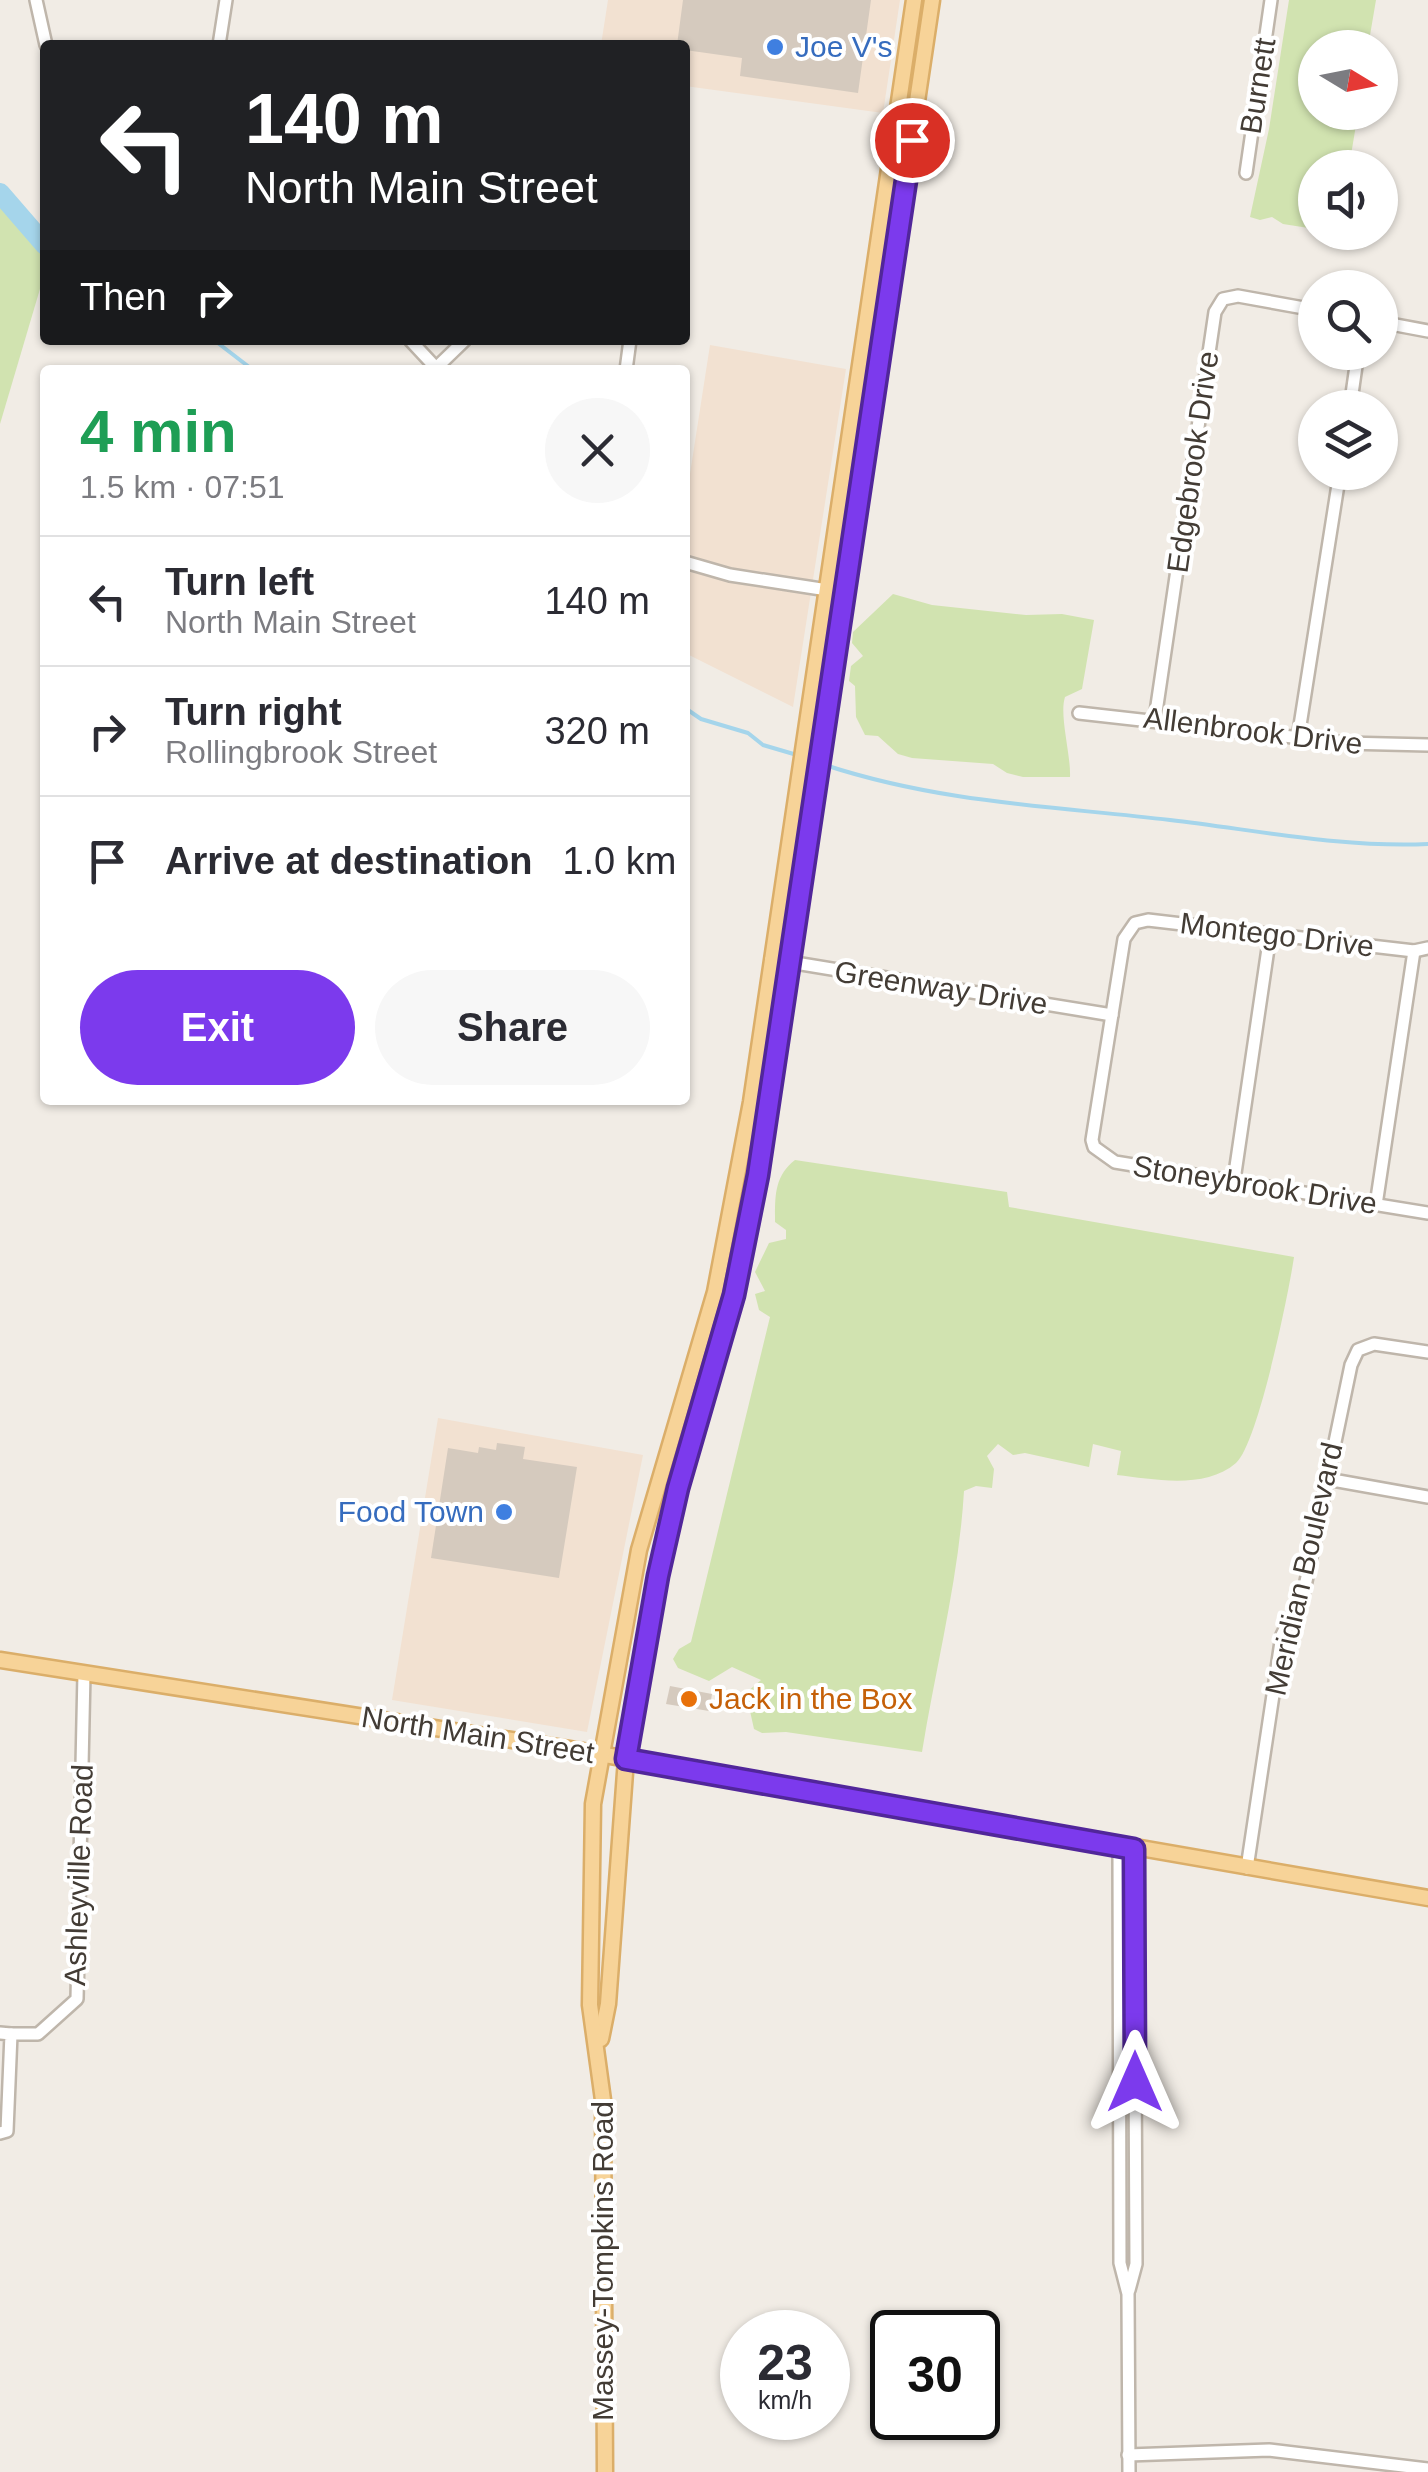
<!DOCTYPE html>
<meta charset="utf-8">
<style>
body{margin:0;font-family:Arial,sans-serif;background:#f7f7f7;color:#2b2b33;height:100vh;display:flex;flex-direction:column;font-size:38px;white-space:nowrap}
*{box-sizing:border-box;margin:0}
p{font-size:32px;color:#7c7c81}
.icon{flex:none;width:55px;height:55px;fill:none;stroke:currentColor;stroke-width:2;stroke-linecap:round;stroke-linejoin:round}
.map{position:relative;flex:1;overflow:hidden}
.drawer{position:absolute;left:40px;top:365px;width:650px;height:740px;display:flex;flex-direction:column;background:#fff;border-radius:10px;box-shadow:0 2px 8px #0004}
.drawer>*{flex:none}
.top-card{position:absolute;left:40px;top:40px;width:650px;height:305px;border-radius:10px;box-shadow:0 2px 8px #0004;background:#202124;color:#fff;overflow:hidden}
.needle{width:65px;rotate:100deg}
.buttons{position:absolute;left:1298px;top:30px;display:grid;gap:20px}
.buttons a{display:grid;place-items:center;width:100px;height:100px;border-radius:50%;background:#fff;box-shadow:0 2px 8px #0004;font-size:50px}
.speed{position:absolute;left:720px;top:2310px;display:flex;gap:20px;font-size:50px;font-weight:700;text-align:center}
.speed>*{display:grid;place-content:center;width:130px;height:130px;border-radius:50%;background:#fff;box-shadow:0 2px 8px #0004;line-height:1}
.speed small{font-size:25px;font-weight:400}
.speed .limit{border:5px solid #111;border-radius:15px;background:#fff;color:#111}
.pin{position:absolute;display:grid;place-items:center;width:85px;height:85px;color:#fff;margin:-42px;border:5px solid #fff;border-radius:50%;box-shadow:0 2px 10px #0007}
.me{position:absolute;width:110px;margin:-55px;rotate:0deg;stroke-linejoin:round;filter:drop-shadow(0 0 8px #0008)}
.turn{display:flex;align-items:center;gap:35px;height:210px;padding:0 40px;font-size:45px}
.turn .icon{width:130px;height:130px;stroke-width:2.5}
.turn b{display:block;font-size:70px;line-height:85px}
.then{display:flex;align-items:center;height:95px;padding:0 40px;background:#0003;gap:20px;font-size:38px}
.round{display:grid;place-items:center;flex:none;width:105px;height:105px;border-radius:52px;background:#f7f7f7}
.overview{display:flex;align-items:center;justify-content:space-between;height:170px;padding:0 40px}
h1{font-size:60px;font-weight:700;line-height:75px;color:#1e9e55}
.primary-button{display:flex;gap:20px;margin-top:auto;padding:20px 40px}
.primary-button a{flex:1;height:115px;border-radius:60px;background:#7c3aed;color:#fff;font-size:40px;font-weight:700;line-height:115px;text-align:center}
.primary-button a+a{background:#f7f7f7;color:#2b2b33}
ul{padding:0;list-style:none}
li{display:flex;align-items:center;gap:30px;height:130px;padding:0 40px;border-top:2px solid #e1e1e2}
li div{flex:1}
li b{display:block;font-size:38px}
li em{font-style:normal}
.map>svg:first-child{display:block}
</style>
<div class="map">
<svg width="1428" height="2472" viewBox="0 0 1428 2472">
<rect width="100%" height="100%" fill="#f1ece5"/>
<!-- commercial -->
<g fill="#f2e1d1">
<path d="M608 0H900L883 113 685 86V45H601Z"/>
<path d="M710 345 846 369 793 707 685 653V506Z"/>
<path d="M438 1418 643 1455 587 1732 392 1700Z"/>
</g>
<!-- green -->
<g fill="#d1e3b0">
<path d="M1289 0H1376L1368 47 1315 48V112L1358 113 1349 167 1315 168V229L1283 224 1272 217 1260 220 1250 217 1269 129Z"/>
<path d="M0 199 45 255V272L0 424Z"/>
<path d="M893 594 932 605 1026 615 1062 614 1094 620 1082 689 1065 697C1059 715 1071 754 1070 777H1023L1007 773 993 764 912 758 898 754 878 736 865 735 856 717 855 686 849 681 851 666 863 656 852 643 853 632Z"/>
<path d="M795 1160 1007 1192 1009 1207 1294 1257C1289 1292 1258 1444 1236 1463 1205 1490 1153 1479 1117 1475L1121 1451 1093 1444 1089 1467 1025 1453 1013 1455 998 1444 987 1456 994 1469 992 1488 976 1486 964 1491C959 1577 936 1666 922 1752L786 1732 762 1733 754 1729 746 1693 761 1680 732 1667 709 1681 678 1668 673 1659 679 1649 691 1642 770 1317 759 1310 755 1294 765 1291 755 1272 769 1243 786 1239V1230L775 1222C775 1197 774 1176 795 1160Z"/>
</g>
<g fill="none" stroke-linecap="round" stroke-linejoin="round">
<!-- stream -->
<g stroke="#a5d5eb" stroke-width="4">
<path d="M214 340 253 370"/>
<path d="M685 708 701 719 748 733 763 745 797 755"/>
<path d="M825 765C941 803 1051 806 1170 820 1256 830 1342 848 1428 844"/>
</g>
<!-- river -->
<path stroke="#a5d5eb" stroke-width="20" d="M0 193 45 245"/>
</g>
<!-- building -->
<g fill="#d5cabe">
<path d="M683 0H871L858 93 740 76 742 58 685 50V45H677Z"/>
<path d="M497 1443 525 1447 523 1459 577 1467 559 1578 431 1558 448 1448 478 1453 479 1447 496 1450Z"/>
<path d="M670 1686 712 1694 709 1711 666 1704Z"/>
</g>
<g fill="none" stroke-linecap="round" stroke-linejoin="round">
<!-- minor casing -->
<g stroke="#bfb6ab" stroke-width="16">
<g id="minor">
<path d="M36 0 46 45"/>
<path d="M219 45 226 0"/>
<path d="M1246 173 1271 0"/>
<path d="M1380 322 1428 331"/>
<path d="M410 340 438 370"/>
<path d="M436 368 465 340"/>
<path d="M626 370 630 340"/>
<path d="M1350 408 1358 352"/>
<path d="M685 562 730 575 834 591"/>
<path d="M1079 713 1345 743 1428 745"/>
<path d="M1155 719 1215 312 1223 299 1238 296 1315 310"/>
<path d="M1298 738 1340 472"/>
<path d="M1428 948 1414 951 1148 920 1135 923 1124 939 1092 1140 1094 1147 1115 1162 1428 1213"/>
<path d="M771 959 1112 1015"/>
<path d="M1234 1180 1270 935"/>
<path d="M1376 1205 1414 951"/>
<path d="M1327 1479 1428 1497"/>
<path d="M1119 1847 1120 2263 1128 2294 1129 2472"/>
<path d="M1247 1868 1282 1635 1304 1591 1351 1365 1358 1350 1374 1344 1428 1352"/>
<path d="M0 2033 11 2034 7 2131 0 2133"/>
<path d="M11 2034H38L77 1999 84 1673"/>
<path d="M1129 2290 1136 2264 1134 1849"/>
<path d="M1128 2455 1269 2450 1428 2469"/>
</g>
</g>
<!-- major casing -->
<g stroke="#dbae69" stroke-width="19">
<g id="major">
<path d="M0 1660 582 1751 1428 1898"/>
<path d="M601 2039 608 2004 626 1759 658 1576 678 1488 734 1295 758 1175 932 0"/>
<path d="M605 2472 603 2100 590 2005 593 1804 639 1550 715 1292 751 1102 914 0"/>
</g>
</g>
<!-- minor -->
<use href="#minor" stroke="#fff" stroke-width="11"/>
<!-- major -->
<use href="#major" stroke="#f7d398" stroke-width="14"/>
</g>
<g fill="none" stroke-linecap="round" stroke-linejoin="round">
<!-- route casing -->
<g stroke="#51269a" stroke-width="25">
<path id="route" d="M912 140 758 1175 734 1295 678 1488 658 1576 626 1759 1134 1849 1135 2082"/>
</g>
<!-- route -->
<use href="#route" stroke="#7c3aed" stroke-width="18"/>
</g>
<!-- markers -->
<g fill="#3f7fe0" stroke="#fff" stroke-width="4">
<circle cx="775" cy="47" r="10"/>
<circle cx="504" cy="1512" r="10"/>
</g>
<circle fill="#e8710a" stroke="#fff" stroke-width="4" cx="689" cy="1699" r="10"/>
<g text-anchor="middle" stroke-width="8" stroke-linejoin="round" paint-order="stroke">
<!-- shop labels -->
<g font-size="30" fill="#366cbe" stroke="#fff" text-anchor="start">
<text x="795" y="57">Joe V's</text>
<text x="484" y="1522" text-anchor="end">Food Town</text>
</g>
<!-- street labels -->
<g font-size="30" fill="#433c35" stroke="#fff">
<text transform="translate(1258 86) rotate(-81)" y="10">Burnett</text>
<text transform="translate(1193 462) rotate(-82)" y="10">Edgebrook Drive</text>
<text transform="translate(1253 731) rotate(7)" y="10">Allenbrook Drive</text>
<text transform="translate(1277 935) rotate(7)" y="10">Montego Drive</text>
<text transform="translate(941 988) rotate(9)" y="10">Greenway Drive</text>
<text transform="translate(1255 1185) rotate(9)" y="10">Stoneybrook Drive</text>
<text transform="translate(1304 1569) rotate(-77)" y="10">Meridian Boulevard</text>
<text transform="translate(478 1735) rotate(9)" y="10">North Main Street</text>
<text transform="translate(79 1875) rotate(-88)" y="10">Ashleyville Road</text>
<text transform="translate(603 2261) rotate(-90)" y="10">Massey-Tompkins Road</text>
</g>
<!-- food labels -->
<g font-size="30" fill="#c56008" stroke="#fff" text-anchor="start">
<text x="709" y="1709">Jack in the Box</text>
</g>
</g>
</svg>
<div class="buttons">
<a><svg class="needle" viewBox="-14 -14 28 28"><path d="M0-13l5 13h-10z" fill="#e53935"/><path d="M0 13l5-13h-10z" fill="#7c7c81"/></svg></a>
<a><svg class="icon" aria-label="sound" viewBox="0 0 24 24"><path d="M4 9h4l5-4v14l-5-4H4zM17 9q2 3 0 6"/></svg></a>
<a><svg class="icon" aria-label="search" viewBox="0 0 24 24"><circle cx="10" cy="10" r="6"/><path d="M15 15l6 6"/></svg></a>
<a><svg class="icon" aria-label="layers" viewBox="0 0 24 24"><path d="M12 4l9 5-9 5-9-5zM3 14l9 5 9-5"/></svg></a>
</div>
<div class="speed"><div>23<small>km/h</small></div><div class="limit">30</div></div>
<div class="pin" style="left:912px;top:140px;background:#d93025"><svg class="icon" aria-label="arrive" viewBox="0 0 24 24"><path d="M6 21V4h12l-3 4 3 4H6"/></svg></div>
<svg class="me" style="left:1135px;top:2082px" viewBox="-20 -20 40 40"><path d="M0-17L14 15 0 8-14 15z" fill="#7c3aed" stroke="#fff" stroke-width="4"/></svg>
<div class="top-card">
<div class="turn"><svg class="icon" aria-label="left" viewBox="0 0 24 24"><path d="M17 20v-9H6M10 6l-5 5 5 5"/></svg><div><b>140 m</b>North Main Street</div></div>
<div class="then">Then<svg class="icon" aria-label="right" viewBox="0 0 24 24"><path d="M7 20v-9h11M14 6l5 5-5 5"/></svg></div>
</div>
<section class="drawer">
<div class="overview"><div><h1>4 min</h1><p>1.5 km · 07:51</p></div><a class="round"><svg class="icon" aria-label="close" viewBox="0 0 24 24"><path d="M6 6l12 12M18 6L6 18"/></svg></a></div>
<ul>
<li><svg class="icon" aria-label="left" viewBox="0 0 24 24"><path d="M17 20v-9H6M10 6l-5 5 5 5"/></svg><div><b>Turn left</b><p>North Main Street</p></div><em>140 m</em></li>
<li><svg class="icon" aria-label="right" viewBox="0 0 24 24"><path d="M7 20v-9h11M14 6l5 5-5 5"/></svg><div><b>Turn right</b><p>Rollingbrook Street</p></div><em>320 m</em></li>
<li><svg class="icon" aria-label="arrive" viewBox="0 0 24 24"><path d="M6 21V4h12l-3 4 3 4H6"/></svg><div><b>Arrive at destination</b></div><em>1.0 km</em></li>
</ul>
<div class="primary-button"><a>Exit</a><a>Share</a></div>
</section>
</div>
